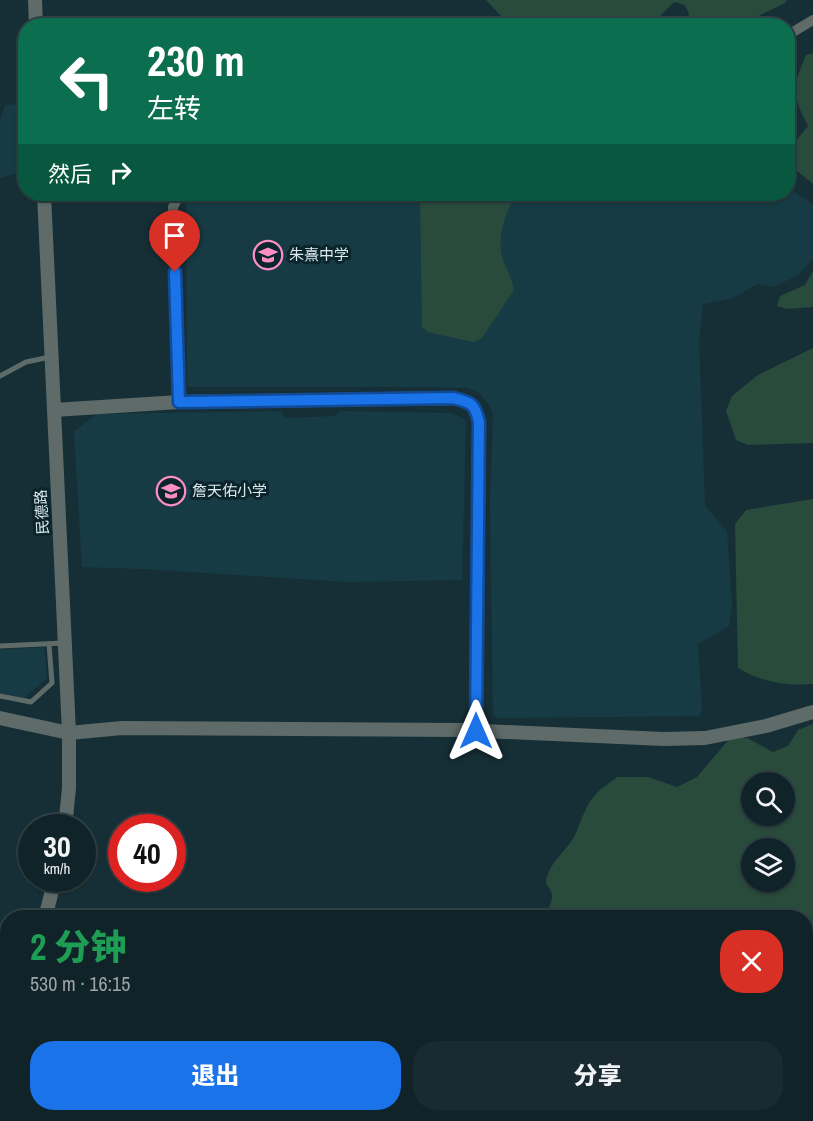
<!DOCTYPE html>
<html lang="zh">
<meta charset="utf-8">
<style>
body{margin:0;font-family:"Archivo Narrow","Noto Sans SC",sans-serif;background:#192b30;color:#f1f3f6;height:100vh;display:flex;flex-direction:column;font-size:22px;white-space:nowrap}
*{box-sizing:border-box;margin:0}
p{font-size:20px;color:#9ca4a8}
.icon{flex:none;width:33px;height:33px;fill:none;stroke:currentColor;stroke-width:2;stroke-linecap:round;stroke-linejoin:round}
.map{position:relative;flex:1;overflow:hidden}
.side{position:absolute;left:0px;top:910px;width:813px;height:212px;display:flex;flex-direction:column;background:#102328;border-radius:24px 24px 0 0;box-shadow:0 2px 4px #0004,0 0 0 2px #304045}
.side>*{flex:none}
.top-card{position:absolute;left:18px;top:18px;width:777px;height:183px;border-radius:24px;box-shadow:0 2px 4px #0004,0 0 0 2px #304045;background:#0b6e4f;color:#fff;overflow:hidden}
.fabs{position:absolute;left:741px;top:772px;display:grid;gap:12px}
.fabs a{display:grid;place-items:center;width:54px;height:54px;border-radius:50%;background:#102328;box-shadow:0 2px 4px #0004,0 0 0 2px #304045;font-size:30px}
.speed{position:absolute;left:18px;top:814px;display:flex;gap:12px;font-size:30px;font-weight:700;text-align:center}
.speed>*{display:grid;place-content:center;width:78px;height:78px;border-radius:50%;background:#102328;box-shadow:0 2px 4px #0004,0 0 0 2px #304045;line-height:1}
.speed small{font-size:15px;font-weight:400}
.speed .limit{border:9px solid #d22;background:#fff;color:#111}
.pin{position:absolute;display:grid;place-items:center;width:51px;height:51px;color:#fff;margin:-62px -26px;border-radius:50% 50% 50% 0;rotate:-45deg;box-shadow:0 0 6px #0007}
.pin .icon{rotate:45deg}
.me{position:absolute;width:66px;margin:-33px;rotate:0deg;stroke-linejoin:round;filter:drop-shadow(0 0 4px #0008)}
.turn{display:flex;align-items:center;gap:21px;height:126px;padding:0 30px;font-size:27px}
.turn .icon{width:78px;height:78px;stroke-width:2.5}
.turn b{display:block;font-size:42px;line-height:51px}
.then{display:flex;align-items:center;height:57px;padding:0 30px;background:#0003;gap:12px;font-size:22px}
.round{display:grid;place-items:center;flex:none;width:63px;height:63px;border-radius:24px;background:#192b30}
.head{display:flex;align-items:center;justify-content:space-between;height:102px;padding:0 30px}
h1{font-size:36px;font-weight:800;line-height:45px;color:#1e9e55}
.cta{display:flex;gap:12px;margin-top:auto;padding:12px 30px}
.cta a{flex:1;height:69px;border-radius:24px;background:#1a73e8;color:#fff;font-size:24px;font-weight:800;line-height:69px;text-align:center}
.cta a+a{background:#192b30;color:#f1f3f6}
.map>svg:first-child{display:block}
</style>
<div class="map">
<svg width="813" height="1121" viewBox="0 0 813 1121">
<rect width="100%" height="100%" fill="#162f36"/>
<!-- built -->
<g fill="#173b44">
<path d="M25 104V171L0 178V120L5 105Z"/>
<path d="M788 187 813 205V259L797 276 772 287 757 284 733 298 703 304 699 341 705 506 727 531 732 606 729 626 698 644 702 710 700 716 498 718 493 716 490 502 493 417 491 408 481 394 468 388 425 387H187L186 203 207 194H788Z"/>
<path d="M280 411 286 418 335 416 340 411 450 413 459 416 466 421 462 580 348 582 144 569 82 567 74 432 96 414Z"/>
<path d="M44 647 47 678 24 698 0 693V650Z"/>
<path d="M147 1115H303L301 1121H174Z"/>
<path d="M330 1115V1114L504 1115 503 1121H356Z"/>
<path d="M507 1115V1114L623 1115 621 1121H506Z"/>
</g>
<!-- green -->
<g fill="#294b3c" fill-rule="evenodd">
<path d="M486 0H787L785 3 748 21 745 25H687L689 14 685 5 674 2 661 15 655 25 520 26 503 18Z"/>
<path d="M813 53V184L797 171 795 142 808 126C791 92 792 89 806 55Z"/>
<path d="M420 194H515C505 217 495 238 504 263 508 272 512 279 514 290L482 338 473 342 428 332 422 327Z"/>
<path d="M813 271V307L787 309 777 306 780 296 805 285Z"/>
<path d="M813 348V443L748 445 736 440 726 411 732 396 758 375Z"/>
<path d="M813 499V684C786 686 761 682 738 668L735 524 746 510Z"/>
<path d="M813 724V1019L811 1018 806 1022V918H546C549 903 558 897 546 884 546 864 568 851 576 833 582 819 585 807 595 795 601 788 610 783 617 777H648L677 787 697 777 731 737 747 738 773 752 788 746 798 730ZM752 783H784V816H752ZM752 849H784V882H752Z"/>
<path d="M813 1047V1121H711L715 1115 806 1114V1054Z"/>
</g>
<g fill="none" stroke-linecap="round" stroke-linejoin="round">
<!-- service -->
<g stroke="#5e6b69" stroke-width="5">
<path d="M0 376 26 362 50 357"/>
<path d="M0 646 64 643"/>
<path d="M0 696 31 702 52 683 49 644"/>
</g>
<!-- minor -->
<g stroke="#5e6b69" stroke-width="10">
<path d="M788 35 813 20"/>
<path d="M179 402 173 207 180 194"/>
<path d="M80 1114 81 1121"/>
<path d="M315 1121 316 1114"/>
</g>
<!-- tertiary -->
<g stroke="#5e6b69" stroke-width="14">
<path d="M35 0 36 26"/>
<path d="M44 194 69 733V788L65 828"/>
<path d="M54 410 179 402 453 398C471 402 475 404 479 422L476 731"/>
<path d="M0 718 69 733 122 728 462 730 664 739 705 738 766 726 813 712"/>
<path d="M45 918 55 879"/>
<path d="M0 1045 8 1025"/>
<path d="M631 1121 633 1114"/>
</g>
</g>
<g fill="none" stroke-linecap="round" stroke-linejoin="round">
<!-- route casing -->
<g stroke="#114b97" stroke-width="15">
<path id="route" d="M175 272 179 402 453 398C471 402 475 404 479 422L476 731"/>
</g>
<!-- route -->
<use href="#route" stroke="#1a73e8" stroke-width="10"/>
</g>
<!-- icons -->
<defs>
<g id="school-ring" transform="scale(1.5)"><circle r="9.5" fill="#0b252c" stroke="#fb8fc5" stroke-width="1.5"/><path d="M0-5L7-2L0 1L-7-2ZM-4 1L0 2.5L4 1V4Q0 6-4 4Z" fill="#fb8fc5"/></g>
</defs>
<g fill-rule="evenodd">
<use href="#school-ring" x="268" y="255"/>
<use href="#school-ring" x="171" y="491"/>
</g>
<g text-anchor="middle" stroke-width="6" stroke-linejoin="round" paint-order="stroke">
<!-- poi labels -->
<g font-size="15" fill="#dceaef" stroke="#0b252c" text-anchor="start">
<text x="289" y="260">朱熹中学</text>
<text x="192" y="496">詹天佑小学</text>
</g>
<!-- street labels -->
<g font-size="15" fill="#dceaef" stroke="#0b252c">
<text transform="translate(42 512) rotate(-93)" y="5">民德路</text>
</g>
</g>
</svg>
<div class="fabs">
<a><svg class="icon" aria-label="search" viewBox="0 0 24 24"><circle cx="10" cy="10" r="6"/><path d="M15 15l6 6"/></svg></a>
<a><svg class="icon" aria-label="layers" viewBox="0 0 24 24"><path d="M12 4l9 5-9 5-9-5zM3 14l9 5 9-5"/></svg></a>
</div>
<div class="speed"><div>30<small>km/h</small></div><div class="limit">40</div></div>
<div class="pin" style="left:175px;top:272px;background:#d93025"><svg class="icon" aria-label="arrive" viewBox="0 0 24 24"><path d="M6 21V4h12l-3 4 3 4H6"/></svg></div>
<svg class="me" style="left:476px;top:731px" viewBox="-20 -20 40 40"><path d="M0-17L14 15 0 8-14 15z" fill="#1a73e8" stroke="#fff" stroke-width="4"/></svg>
<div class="top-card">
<div class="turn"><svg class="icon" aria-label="left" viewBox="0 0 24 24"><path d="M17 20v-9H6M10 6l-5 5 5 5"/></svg><div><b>230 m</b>左转</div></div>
<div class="then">然后<svg class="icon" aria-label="right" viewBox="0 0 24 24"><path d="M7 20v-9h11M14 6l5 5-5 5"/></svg></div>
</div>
<section class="side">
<div class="head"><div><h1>2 分钟</h1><p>530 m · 16:15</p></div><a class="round" style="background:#d93025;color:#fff"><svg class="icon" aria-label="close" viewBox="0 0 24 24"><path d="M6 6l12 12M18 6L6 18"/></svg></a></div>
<div class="cta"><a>退出</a><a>分享</a></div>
</section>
</div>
